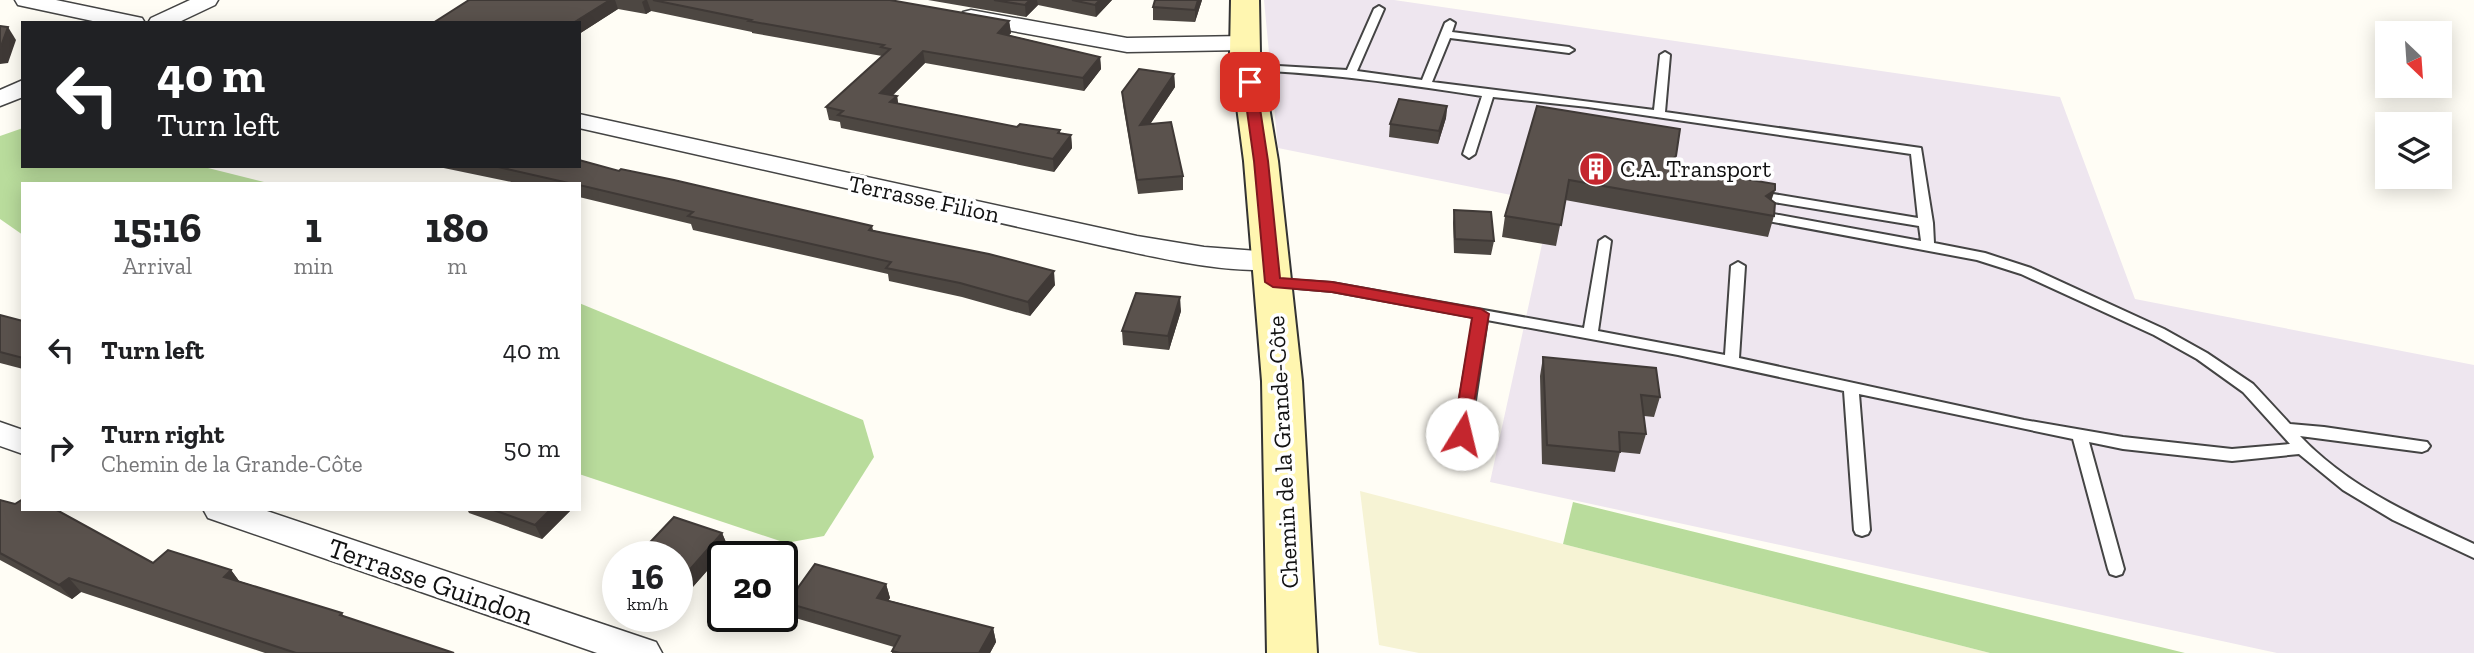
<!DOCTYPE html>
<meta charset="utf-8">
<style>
body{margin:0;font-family:"Zilla Slab",serif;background:#f2f2f2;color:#202124;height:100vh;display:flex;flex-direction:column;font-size:26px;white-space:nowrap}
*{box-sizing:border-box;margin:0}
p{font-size:23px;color:#757577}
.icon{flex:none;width:38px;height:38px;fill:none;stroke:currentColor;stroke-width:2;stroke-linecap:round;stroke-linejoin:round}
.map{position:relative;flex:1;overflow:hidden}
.sheet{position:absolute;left:21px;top:182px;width:560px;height:329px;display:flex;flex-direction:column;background:#fff;border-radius:0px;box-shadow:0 4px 18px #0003}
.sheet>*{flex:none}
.top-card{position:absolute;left:21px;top:21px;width:560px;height:147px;border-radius:0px;box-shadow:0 4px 18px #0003;background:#202124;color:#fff;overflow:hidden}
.needle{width:46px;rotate:155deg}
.buttons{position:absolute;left:2375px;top:21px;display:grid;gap:14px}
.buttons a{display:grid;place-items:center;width:77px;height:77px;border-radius:0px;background:#fff;box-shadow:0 4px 18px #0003;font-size:35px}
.speed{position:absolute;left:602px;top:541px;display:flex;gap:14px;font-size:35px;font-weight:700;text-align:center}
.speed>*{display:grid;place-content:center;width:91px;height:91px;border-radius:50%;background:#fff;box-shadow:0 4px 18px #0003;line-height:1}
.speed small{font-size:18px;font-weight:400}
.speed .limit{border:4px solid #111;border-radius:10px;background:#fff;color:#111}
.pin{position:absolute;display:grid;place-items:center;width:60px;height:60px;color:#fff;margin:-30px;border-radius:14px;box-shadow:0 4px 10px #0006}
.me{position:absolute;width:77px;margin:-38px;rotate:9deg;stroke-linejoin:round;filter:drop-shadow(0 0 5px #0008)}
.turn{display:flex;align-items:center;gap:24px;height:147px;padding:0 21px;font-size:32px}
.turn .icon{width:91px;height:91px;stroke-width:2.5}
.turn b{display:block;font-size:49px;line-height:60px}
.eta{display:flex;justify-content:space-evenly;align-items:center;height:119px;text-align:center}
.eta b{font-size:42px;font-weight:800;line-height:49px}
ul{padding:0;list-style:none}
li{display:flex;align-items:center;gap:21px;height:98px;padding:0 21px}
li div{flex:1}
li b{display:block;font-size:26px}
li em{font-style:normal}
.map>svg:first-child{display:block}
</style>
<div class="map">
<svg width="2474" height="653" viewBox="0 0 2474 653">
<rect width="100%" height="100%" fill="#fffdf5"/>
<!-- industrial -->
<path fill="#eee6ef" d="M1264 0H1394L2060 97 2135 299 2474 365V653H2277L1490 482 1551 203 1278 148Z"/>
<!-- farmland -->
<path fill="#f6f3d4" d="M1360 491 1563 544 1990 653H1419L1379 645Z"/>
<!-- forest -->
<g fill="#b9dc9c">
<path d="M23 128V166H200L272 184H23V235L0 219V136Z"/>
<path d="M579 303 863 420 874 457 824 536 786 543 579 474Z"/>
<path d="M1573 502 2185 653H1990L1563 544Z"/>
</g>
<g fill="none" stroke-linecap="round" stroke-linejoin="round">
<!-- lane casing -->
<g stroke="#444" stroke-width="4">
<path id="lane" d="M1379 6 1384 9 1357 71 1422 80 1445 23 1450 20 1455 23 1452 32 1569 47 1574 50 1569 53 1450 38 1432 82 1654 110 1660 55 1665 52 1670 55 1665 112 1921 148 1933 223 1934 243 1985 253 2031 268 2164 329 2207 353 2253 384 2290 424 2324 427 2427 442 2430 446 2427 450 2422 452 2300 436C2348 487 2412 515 2474 544V558L2393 520 2343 490 2299 454 2232 461 2123 449 2089 442 2124 569 2122 574 2116 576 2110 574 2108 569 2073 439 1859 394 1870 530 1868 534 1862 536 1856 534 1854 530 1844 391 1678 355 1487 320 1470 434 1467 438H1457L1454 434 1474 317 1332 291 1274 286 1269 285 1267 282 1269 279 1332 283 1584 328 1599 241 1605 237 1611 241 1598 331 1725 355 1731 266 1738 262 1745 266 1739 358 2024 420 2123 437 2232 449 2290 444 2243 392 2197 359 2154 335 2021 274 1977 260 1768 221 1762 217 1768 213 1921 241 1919 226 1755 199 1749 195 1755 191 1918 218 1911 154 1588 107 1493 97 1475 154 1469 158 1463 154 1482 96C1403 84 1327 73 1247 70L1242 67 1247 64 1347 70 1374 9Z"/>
</g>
<!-- street casing -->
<g stroke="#444" stroke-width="3">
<g id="street">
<path d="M15 0H56L142 18 145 23H102L18 5Z"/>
<path d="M190 0H218L215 5 177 23H148L151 18Z"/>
<path d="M971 10 1127 38 1244 36 1252 38 1255 43 1252 48 1244 50 1127 52 963 22 960 17 963 12Z"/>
<path d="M23 80V97L0 106V90Z"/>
<path d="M579 114 1137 236 1204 247 1271 252 1281 255 1285 261 1281 267C1240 278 1146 255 1103 246L579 128Z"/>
<path d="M0 422 23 430V454L0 446Z"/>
<path d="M203 509H261L656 642 662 653H597L208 518Z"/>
</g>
</g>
<!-- secondary casing -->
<g stroke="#333" stroke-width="4">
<path id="secondary" d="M1231 0H1259L1260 53 1278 161 1302 381 1317 653H1267L1262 381 1244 161 1230 53Z"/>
</g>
<!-- lane -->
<use href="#lane" fill="#fff" fill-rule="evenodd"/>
<!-- street -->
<use href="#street" fill="#fff" fill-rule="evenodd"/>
<!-- secondary -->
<use href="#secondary" fill="#fff6b0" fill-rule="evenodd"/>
</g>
<!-- wall -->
<g fill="#4d4742">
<path d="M469 0H890L1009 21 1011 33 1009 35 1100 57 1101 69 1084 91 925 63 893 95 897 96 898 104 1017 127 1060 130V133L1071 135 1072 148 1054 172 841 128 840 122 829 120 826 107 882 56 752 33V32L651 11 646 14 618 9 579 34V23Z"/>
<path d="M928 0H1112L1096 17 1038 5 1026 17Z"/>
<path d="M1202 0 1195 22 1153 20V7Z"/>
<path d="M1174 74 1175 87 1150 124 1183 176V190L1138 194 1123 105 1122 92Z"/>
<path d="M1447 106 1446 118 1438 144 1389 137 1390 124Z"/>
<path d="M1537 106 1676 156 1673 166 1674 167 1772 201 1774 216 1768 237 1565 200 1556 246 1502 237 1505 216Z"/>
<path d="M434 166H579L619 171 872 226 873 230 1055 285 1030 316 962 297 889 281 888 274 693 230 691 224 579 197V184H521Z"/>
<path d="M1454 210 1494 241 1491 255 1454 253 1453 223Z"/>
<path d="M1181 311 1169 350 1123 345 1122 331Z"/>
<path d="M0 315 23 321V369L0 363Z"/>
<path d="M1543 357 1660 397 1654 417 1644 416 1646 434 1640 454 1620 452 1615 472 1542 464 1540 376Z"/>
<path d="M0 500 153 563 231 570 239 581 342 613 344 617 454 653H265L81 592 72 599 0 560Z"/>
<path d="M467 509H572L542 539 469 513Z"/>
<path d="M722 533 728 547 684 597 677 595V556Z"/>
<path d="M886 584 890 598 888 600 993 628 996 642 990 653H892V651L894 647 792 617 787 603Z"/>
</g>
<!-- shaded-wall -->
<g fill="#3f3936">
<path d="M610 0H615L618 9 579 34V23H573Z"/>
<path d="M645 0H647L651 11 646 14 642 2Z"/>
<path d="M1030 0H1037L1038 5 1026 17 1025 5Z"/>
<path d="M1100 0H1112L1096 17 1095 5Z"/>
<path d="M1198 0H1202L1195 22V10Z"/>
<path d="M1009 21 1011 33 1000 45 998 33Z"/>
<path d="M8 27 16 40 8 63 0 64V49Z"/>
<path d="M923 51 925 63 883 105 880 93Z"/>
<path d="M1100 57 1101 69 1084 91 1083 78Z"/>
<path d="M1174 74 1175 87 1141 138 1140 125Z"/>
<path d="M897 96 899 109 890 102Z"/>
<path d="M1447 106 1446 118 1438 144 1439 131Z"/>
<path d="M1071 135 1072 148 1054 172 1053 159Z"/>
<path d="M1775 190 1768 210 1766 196Z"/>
<path d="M1054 271 1055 285 1030 316 1028 302Z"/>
<path d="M1180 297 1181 311 1169 350 1168 336Z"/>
<path d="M551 509H572L542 539 535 525Z"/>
<path d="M722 533 728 547 684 597 678 583Z"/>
<path d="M231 570 242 585 224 577Z"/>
<path d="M69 578 81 592 72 599 59 585Z"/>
<path d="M886 584 890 598 881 612 877 598Z"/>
<path d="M993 628 996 642 990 653H979Z"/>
</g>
<!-- building -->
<g fill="#5a524d" stroke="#3f3936" stroke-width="2">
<path d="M469 0H610L573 23H433Z"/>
<path d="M653 0H890L1009 21 998 33 1100 57 1083 78 923 51 880 93 897 96 890 102 1017 127 1020 124 1060 130 1058 133 1071 135 1053 159 838 115 843 111 826 107 890 49 881 47 884 45 749 21 751 20Z"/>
<path d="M994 0H1030L1025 5Z"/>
<path d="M1072 0H1100L1095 5Z"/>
<path d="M1155 0H1198L1195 10 1153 7Z"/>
<path d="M0 26 8 27 0 49Z"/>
<path d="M1139 69 1174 74 1140 125 1171 122 1183 176 1137 180 1122 92Z"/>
<path d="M1399 99 1447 106 1439 131 1390 124Z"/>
<path d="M1537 106 1680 129 1676 156 1671 160 1674 167 1775 184V190L1766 196 1775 203 1774 216 1569 180 1561 225 1505 216Z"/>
<path d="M579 160 619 171 621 169 674 180 872 226 869 230 989 254 1054 271 1028 302 960 283 886 268 891 262 688 216 693 212 579 185V184H573L494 166H579Z"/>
<path d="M1454 210 1491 212 1494 241 1455 239Z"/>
<path d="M1136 293 1180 297 1168 336 1122 331Z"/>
<path d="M0 315 23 321V358L0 352Z"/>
<path d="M1543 357 1656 368 1660 397 1641 395 1646 434 1619 432 1620 452 1547 445Z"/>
<path d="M23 499V509H55L153 563 168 550 231 570 224 577 342 613 340 615 454 653H296L69 578 59 585 0 553V500L15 504Z"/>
<path d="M491 509H551L535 525Z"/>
<path d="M674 517 722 533 678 583 677 556H637Z"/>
<path d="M815 564 886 584 877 598 993 628 979 653H900L892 651 900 636 787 603Z"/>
</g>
<!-- route -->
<path fill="#c4262e" stroke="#7f191e" stroke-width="2" d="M1250 78 1256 82 1268 161 1280 278 1332 282 1481 309 1489 314 1468 439 1462 441 1453 434 1472 318 1332 292 1273 287 1265 282 1254 161 1243 82Z"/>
<!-- icons -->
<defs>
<g id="building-disc" transform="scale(1.75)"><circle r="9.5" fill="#c4262e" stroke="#fff"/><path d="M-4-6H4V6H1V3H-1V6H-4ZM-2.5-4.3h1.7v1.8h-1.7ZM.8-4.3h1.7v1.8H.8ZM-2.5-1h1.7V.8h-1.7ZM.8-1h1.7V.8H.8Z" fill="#fff"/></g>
</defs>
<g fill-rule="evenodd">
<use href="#building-disc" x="1596" y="169"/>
</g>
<g text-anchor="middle" stroke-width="7" stroke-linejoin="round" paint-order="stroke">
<!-- poi labels -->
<g font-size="24" fill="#111" stroke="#fff" text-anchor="start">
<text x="1620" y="177">C.A. Transport</text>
</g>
<!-- street labels -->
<g font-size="24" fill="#111" stroke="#fff">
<text transform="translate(924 199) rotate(12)" y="8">Terrasse Filion</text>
<text transform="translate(1283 452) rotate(-93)" y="8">Chemin de la Grande-Côte</text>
</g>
<!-- near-street labels -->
<g font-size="28" fill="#111" stroke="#fff">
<text transform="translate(431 581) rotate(19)" y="10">Terrasse Guindon</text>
</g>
</g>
</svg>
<div class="buttons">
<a><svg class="needle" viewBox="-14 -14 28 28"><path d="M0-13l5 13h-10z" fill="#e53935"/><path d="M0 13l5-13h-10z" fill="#757577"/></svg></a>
<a><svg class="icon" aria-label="layers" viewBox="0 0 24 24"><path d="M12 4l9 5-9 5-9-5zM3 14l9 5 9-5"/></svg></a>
</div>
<div class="speed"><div>16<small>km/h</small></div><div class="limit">20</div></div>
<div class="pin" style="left:1250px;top:82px;background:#d93025"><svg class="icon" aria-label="arrive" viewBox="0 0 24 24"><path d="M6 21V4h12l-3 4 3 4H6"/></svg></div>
<svg class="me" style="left:1462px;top:434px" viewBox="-20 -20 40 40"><circle r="19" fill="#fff"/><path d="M0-13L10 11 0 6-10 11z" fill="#c4262e"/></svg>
<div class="top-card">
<div class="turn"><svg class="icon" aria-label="left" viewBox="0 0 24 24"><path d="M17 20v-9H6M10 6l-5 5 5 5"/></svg><div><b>40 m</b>Turn left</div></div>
</div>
<section class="sheet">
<div class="eta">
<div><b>15:16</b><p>Arrival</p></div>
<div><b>1</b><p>min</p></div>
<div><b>180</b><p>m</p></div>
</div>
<ul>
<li><svg class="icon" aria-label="left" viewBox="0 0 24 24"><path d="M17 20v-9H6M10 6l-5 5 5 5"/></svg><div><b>Turn left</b></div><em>40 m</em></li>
<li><svg class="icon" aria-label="right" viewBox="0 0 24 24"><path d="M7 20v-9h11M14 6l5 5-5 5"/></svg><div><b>Turn right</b><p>Chemin de la Grande-Côte</p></div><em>50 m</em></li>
</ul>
</section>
</div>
